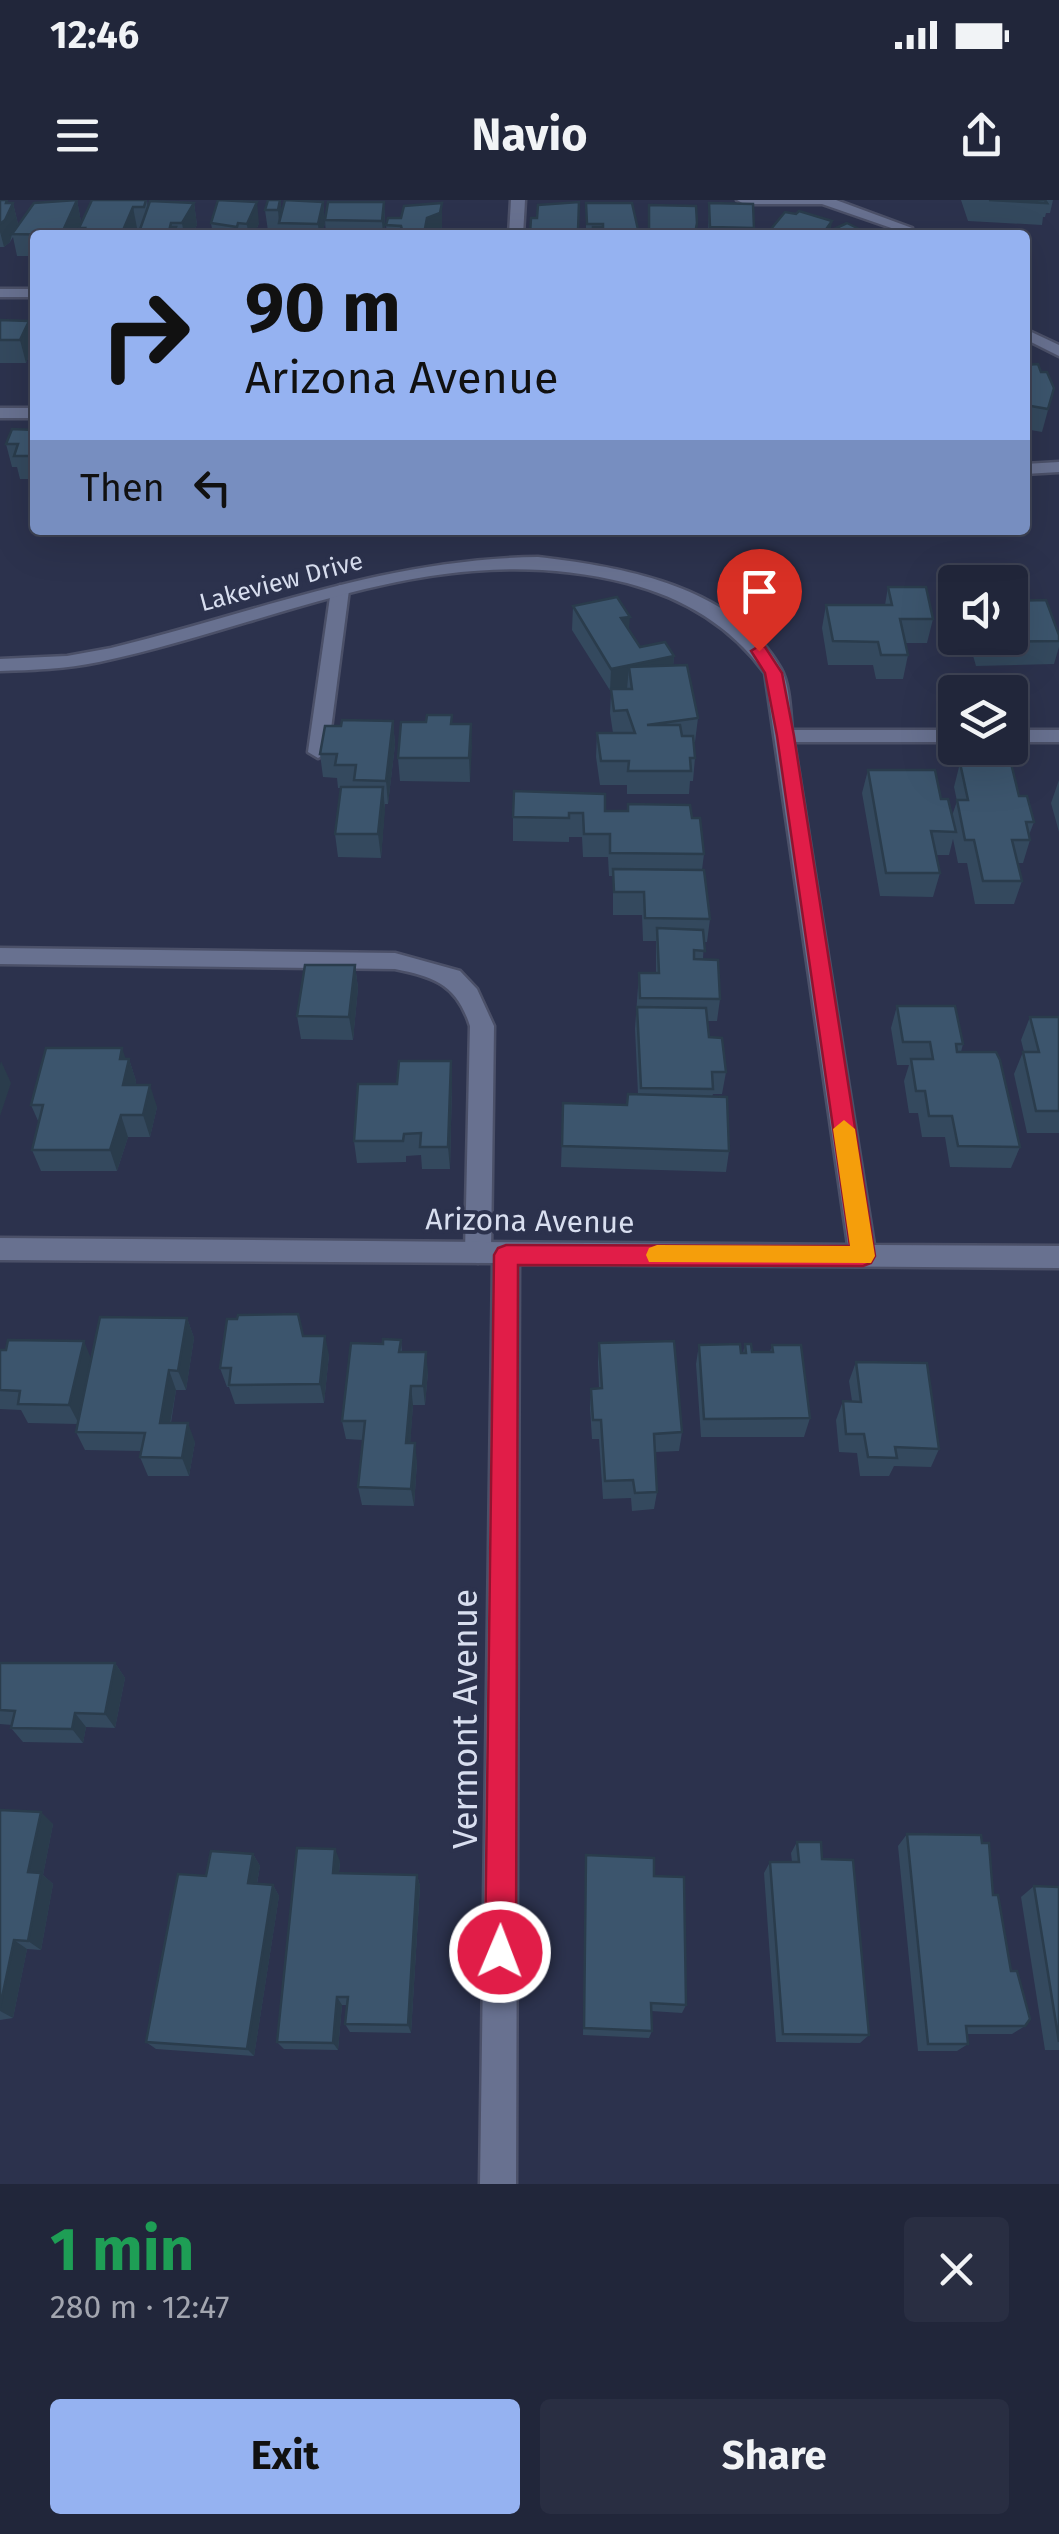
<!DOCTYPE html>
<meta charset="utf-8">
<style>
body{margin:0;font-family:"Fira Sans",sans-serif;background:#292e42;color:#f1f3f6;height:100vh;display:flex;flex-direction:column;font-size:38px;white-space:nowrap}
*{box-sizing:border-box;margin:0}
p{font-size:32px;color:#a2a5af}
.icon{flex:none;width:55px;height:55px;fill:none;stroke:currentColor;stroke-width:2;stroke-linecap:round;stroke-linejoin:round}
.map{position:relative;height:1984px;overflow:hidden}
.sheet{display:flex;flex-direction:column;background:#21263a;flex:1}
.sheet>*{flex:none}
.banner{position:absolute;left:30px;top:30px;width:1000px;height:305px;border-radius:10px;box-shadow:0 10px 40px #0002,0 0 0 2px #3e4354;background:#95b2f1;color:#111;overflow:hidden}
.tools{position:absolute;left:938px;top:365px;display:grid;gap:20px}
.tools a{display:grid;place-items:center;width:90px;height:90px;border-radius:10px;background:#21263a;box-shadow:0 10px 40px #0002,0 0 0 2px #3e4354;font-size:50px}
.pin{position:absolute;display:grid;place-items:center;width:85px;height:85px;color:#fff;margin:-102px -42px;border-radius:50% 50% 50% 0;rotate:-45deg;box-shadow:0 0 10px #0007}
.pin .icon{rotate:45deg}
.me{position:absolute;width:110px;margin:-55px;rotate:1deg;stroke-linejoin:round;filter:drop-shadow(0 0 8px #0008)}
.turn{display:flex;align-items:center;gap:35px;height:210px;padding:0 50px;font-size:45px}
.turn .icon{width:130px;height:130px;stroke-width:2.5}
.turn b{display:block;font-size:70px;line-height:85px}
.then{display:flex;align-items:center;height:95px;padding:0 50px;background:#0003;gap:20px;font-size:38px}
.round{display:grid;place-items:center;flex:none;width:105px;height:105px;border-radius:10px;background:#292e42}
.summary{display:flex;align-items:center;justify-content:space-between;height:170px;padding:0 50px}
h1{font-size:60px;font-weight:700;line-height:75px;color:#1e9e55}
.button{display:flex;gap:20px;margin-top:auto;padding:20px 50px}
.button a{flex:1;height:115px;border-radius:10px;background:#95b2f1;color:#111;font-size:40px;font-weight:700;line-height:115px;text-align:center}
.button a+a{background:#292e42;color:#f1f3f6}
.status{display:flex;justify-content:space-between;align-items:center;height:70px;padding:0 50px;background:#21263a;direction:ltr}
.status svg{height:28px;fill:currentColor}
header{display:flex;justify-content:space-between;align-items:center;height:130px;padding:0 50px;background:#21263a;font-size:45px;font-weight:700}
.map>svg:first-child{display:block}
</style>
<div class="status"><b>12:46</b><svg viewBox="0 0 49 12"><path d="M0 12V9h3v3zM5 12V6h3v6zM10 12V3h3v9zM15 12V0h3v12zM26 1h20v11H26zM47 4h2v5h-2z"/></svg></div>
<header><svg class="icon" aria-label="menu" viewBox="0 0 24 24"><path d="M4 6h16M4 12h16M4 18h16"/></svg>Navio<svg class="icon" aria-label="share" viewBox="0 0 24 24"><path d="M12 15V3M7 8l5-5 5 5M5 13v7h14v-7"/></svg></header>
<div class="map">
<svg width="1059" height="1984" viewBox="0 0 1059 1984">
<rect width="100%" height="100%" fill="#2c324d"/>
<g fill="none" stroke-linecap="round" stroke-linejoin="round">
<!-- lane casing -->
<g stroke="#4b5068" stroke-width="5">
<g id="lane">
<path d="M511 0H525L523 35H509Z"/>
<rect x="0" y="89" width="35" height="8"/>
<path d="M340 385 349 390 328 552 318 558 308 552 331 390Z"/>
<path d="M0 748 395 753 460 771 477 789 494 826 491 1052 487 1060 478 1063 469 1060 465 1052 470 826C457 785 435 777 395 769L0 764Z"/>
</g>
</g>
<!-- street casing -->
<g stroke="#4b5068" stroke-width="5">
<g id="street">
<path d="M737 0H836L912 28 900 31 822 4H744Z"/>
<path d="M1025 129 1059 145V156L1025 139Z"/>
<rect x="0" y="208" width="35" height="10"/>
<path d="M1059 262V272L1025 274V264Z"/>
<path d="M538 357C624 367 734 386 781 469 790 485 790 512 792 530H955V542H794L874 1045 1059 1046V1068L519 1064 516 1984H480L493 1063 0 1060V1038L848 1045 765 473C731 426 684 398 627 383 438 335 279 424 99 462 66 469 33 470 0 471V459L67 456 111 448C257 412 385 359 538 357Z"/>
<rect x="1010" y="530" width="49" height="12"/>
</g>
</g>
<!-- lane -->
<use href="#lane" fill="#687190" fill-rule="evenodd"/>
<!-- street -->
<use href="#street" fill="#687190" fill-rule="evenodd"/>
</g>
<!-- wall -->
<g fill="#34495e">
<path d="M0 0 13 3 18 24 77 0 81 22 76 35H35V56H17L13 37 10 42 4 47H0Z"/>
<path d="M147 0 148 8 194 3 197 25 191 35H138L141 28H137L134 35H80L79 28Z"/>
<path d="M280 0 282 13 323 2 325 23 322 35H281L280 31H268L265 10Z"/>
<path d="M961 0H1053L1050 13H1046L1045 17H1043L1042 25 968 21Z"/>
<path d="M384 2 385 24 384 35H326L325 20Z"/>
<path d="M442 3V25L441 35H387L386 25Z"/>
<path d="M586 3H632L639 35H586Z"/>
<path d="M709 3 754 28 753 35H708Z"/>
<path d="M649 5 697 23 696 35H648Z"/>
<path d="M211 23H259L254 35H213Z"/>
<path d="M771 29 830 35H770Z"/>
<path d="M0 120 29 121 34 143 26 163H0Z"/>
<path d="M1025 165 1041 172 1054 188 1042 232 1025 229Z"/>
<path d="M35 230V279H20L17 267H12L6 244Z"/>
<path d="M888 387 933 419 927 443H905L908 455 903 479H876L873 465H828L822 428 826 405H885Z"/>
<path d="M573 406 629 430 640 447 674 456 673 466 698 518 695 542H694L695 558 693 581H690L689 594H627V585H600L596 557 597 533H613L610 513 611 492 572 430Z"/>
<path d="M1059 435V447L1054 464 976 466 968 438Z"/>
<path d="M393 521 395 545 388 604H385L381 658 338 657 335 634 341 588H338L337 578 323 577 320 554 341 526Z"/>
<path d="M452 524H471L470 582 400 581 398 558Z"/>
<path d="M960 563 1019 596 1034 622 1029 635 1030 640 1023 663H1018L1022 681 1014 704H975L967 663H958L953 639 949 655H936L940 673 933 697 880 696 862 593 868 570 941 599 952 616 957 601 954 587Z"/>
<path d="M1059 580V632L1051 603Z"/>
<path d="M628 604 692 618 704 654 702 670 710 719 707 742H704L703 759 720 799 717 821H707L709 837 726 872 722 894H713L712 897 729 951 726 972 561 967 563 903 627 905 638 894 635 829 639 773H656V741H643L642 715H613V676H609L608 657H583L582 637H569V642L513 641V617L605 611H627Z"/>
<path d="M355 765 358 788 353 840 301 839 297 816Z"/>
<path d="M897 806 963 844 961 852 1020 947 1011 968 950 967 945 937H922L918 913H909L904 881 909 865H897L891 828Z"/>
<path d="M1030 817H1059V933H1027L1014 874 1023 852H1024L1021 840Z"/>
<path d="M126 859H129L136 881 135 885 157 907 150 937H128L117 971H41L32 950 39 923 31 905Z"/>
<path d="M451 861 452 883 450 969H422L421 955 406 956V962L357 963 354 941 397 884Z"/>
<path d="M187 1118 194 1138 186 1190H176L171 1223 195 1242 189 1276H148L140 1257 141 1251 85 1250 76 1232 78 1224 28 1223 21 1210 0 1209V1150L91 1158Z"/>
<path d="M303 1136 329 1155 324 1203 235 1204 229 1187H227L220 1168Z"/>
<path d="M401 1140 402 1152 428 1172 425 1205H413L410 1243 417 1262 414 1306 362 1305 358 1287 363 1240 346 1239 342 1221 383 1144Z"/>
<path d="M599 1143 682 1232 679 1251 655 1252 657 1292 654 1309 632 1311 631 1298 603 1299 599 1239H592L590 1208 591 1189 599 1188 598 1162Z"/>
<path d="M745 1144 752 1152H770L772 1145 810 1218 804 1237H701L696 1164 699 1145 743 1153Z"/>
<path d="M856 1162 939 1249 931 1267 894 1266 889 1276H860L857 1253 839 1252 836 1220 843 1201H852L849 1181Z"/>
<path d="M0 1463H115L125 1478 115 1528 86 1527 83 1543 23 1542 11 1528 12 1525 0 1524Z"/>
<path d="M0 1610 53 1624 43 1675 53 1684 41 1750 27 1749 13 1818 0 1820Z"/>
<path d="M907 1634 993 1695 1025 1826 1012 1834H967L968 1844 957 1851H918L898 1646Z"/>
<path d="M797 1642 822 1659 869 1835 860 1843 776 1842 764 1673 770 1662H792L791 1653Z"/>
<path d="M253 1654 260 1666 257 1684 273 1685 279 1696 254 1856 156 1849 146 1842 206 1676Z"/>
<path d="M586 1655 654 1676 686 1805 682 1813 651 1811 652 1831 649 1838 583 1835Z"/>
<path d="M340 1661 339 1673 417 1675 420 1686 411 1833 350 1832 345 1824 347 1805H342L338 1850 284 1849 277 1842Z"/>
<path d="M1034 1686 1059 1687V1850H1045L1021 1697Z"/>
</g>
<!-- shaded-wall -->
<g fill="#2a3c4c">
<path d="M8 0 10 9 13 3 18 24 12 34 10 42 4 47 0 32V24Z"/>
<path d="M77 0 81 22 76 35H61Z"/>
<path d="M280 0 283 22 279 23 278 10Z"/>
<path d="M257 2 259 23 254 35H248L247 24Z"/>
<path d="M323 2 325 23 322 35H319L318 24Z"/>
<path d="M384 2 385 24 384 35H383L382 21Z"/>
<path d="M194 3 197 25 191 35H184L182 23Z"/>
<path d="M442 3V25L441 35H424L427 18Z"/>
<path d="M133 7 137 28 134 35H121Z"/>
<path d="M832 21 830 35H822Z"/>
<path d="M29 121 34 143 26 163 20 140Z"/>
<path d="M630 417 628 440 621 418Z"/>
<path d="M674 456 672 479 629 467 627 489 610 492 611 469Z"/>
<path d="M393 521 395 545 388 604 386 581Z"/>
<path d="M471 524 472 547 470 582 469 558Z"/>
<path d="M383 587 385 610 381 658 378 634Z"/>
<path d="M355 765 358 788 353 840 349 817Z"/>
<path d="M122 848 128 865 129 859 136 881 131 907 123 885 120 859Z"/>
<path d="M1 861 11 883 0 916V865Z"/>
<path d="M451 861 452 883 450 969 448 947Z"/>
<path d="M150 885 157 907 150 937 143 915Z"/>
<path d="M121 915 128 937 117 971 110 950Z"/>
<path d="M187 1118 194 1138 186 1190 178 1171Z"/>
<path d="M325 1136 329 1155 324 1203 320 1184Z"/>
<path d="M84 1141 92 1161 79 1224 69 1205Z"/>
<path d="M426 1152 428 1172 425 1205 423 1186Z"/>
<path d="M169 1170 176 1190 167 1241 160 1223Z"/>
<path d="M411 1186 413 1205 409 1262 406 1243Z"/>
<path d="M188 1223 195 1242 189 1276 182 1258Z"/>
<path d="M415 1243 417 1262 414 1306 411 1289Z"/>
<path d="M115 1463 125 1478 115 1528 105 1514Z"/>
<path d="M75 1513 86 1527 83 1543 72 1529Z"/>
<path d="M41 1612 53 1624 43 1675 53 1684 41 1750 28 1741V1672Z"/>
<path d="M335 1649 340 1661 338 1684 333 1673Z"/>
<path d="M253 1654 260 1666 255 1694 248 1683Z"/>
<path d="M417 1675 420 1686 411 1833 408 1825Z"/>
<path d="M273 1685 279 1696 254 1856 247 1849Z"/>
<path d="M14 1740 27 1749 13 1818 0 1811V1807Z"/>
<path d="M337 1797 342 1805 338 1850 333 1843Z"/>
</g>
<!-- building -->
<g fill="#3c556d" stroke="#2a3c4c" stroke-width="2.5">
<path d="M0 0H7L6 3H13L5 20 0 24Z"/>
<path d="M77 0 61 35 12 34 34 3Z"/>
<path d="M92 0H146L144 7H133L121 35H82L85 28H79Z"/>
<path d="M218 0 257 2 247 24 238 23 237 27 211 23Z"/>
<path d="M268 0H280L278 10H265Z"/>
<path d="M285 0 323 2 318 24 279 23Z"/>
<path d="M989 0H1045L1047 3Z"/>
<path d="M150 1 194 3 182 23H171L170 27H176L173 35H138Z"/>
<path d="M328 2H384L382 21 325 20Z"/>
<path d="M579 2 578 31H568V35L530 34 531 18H537L538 5Z"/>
<path d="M442 3 440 13 427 18 424 34 403 33 401 26 386 25 388 18H401L404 6Z"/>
<path d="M586 3H632L639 34H593V27H603V24H587Z"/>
<path d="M709 3 753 4 754 28 710 27Z"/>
<path d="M649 5 696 6 697 23 695 34 649 33Z"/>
<path d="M799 11 832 21 822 35H799L771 29 785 12 796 14Z"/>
<path d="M847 23 871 35H831L837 32 832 30Z"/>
<path d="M0 120 29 121 20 140H0Z"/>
<path d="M1038 164 1041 172H1047L1054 188 1048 209 1025 205V165Z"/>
<path d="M12 229 35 230V256H14L18 244H6Z"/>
<path d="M888 387H926L933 419H900L908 455H881L878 442 833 441 826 405H892Z"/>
<path d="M617 397 630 417 621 418 640 447 665 442 674 456 611 469 573 406Z"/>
<path d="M1046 400 1059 435V441L983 442 981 438H1010V401Z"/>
<path d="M687 465 698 518 647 525H680L682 536H693L695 558H690L691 571H628L629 561H601L597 533H635L627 510 614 511 611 489H632L629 467Z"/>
<path d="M427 515H452L451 524H471L469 558H398L401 522H426Z"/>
<path d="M342 520 393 521 386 581 354 580 356 565H335L337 554H320L325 526H341Z"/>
<path d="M960 563H1011L1019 596H1027L1034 622H1026L1030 640H1012L1022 681H983L974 640H965L957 600H968Z"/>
<path d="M868 570H935L941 599H948L956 632 931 631 940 673H886Z"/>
<path d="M341 587H383L378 634H335Z"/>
<path d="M514 591 605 594V611H628V604L690 605 692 618H700L704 654 610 653V634H584L583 613H569V618L513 617Z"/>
<path d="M613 669 704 670 710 719 645 718 644 692H614Z"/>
<path d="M657 728 703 730 705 751 694 750V759L718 760 720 799 640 798 639 773H659Z"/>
<path d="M305 765H355L349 817 297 816Z"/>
<path d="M897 806H955L963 844H956L957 852H996L1000 860 1020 947 958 946 952 916H929L925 891H916L911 859H933L930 842H903Z"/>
<path d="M637 807 706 808 709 837 722 838 726 872H712L713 889 641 888Z"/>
<path d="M1030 817H1059V911H1036L1023 852H1039Z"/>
<path d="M46 848H122L120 859H129L123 885H150L143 915H121L110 950H32L43 905H31Z"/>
<path d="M399 861H451L448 947H420L421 933 404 934 403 941H354L358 884H397Z"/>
<path d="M628 894 727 897 729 951 562 946 563 903 627 905Z"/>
<path d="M298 1114 303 1136H325L320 1184 229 1185 231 1168H220L227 1119H237L238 1115Z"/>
<path d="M100 1117 187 1118 178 1171 169 1170 160 1223H188L182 1258 140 1257 145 1233 76 1232Z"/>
<path d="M383 1139 401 1140 399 1152H426L423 1186H411L406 1243H415L411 1289 358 1287 365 1221H342L351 1143 383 1144Z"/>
<path d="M8 1140 84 1141 69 1205 18 1204 20 1191 0 1190V1150H6Z"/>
<path d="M674 1141 682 1232 654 1234 657 1292 635 1293 633 1280 605 1281 601 1220H593L591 1189 602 1188 599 1143Z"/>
<path d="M740 1144 741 1153H746L745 1144H751L752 1152H773L772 1145H801L810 1218 704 1219 699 1145Z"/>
<path d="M856 1162 927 1163 939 1249 895 1247 897 1258 868 1257 864 1234H846L843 1201 861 1202Z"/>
<path d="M0 1463H115L105 1514 75 1513 72 1529 11 1528 15 1511 0 1510Z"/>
<path d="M0 1610 41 1612 28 1672 41 1673 28 1741 14 1740 0 1807Z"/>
<path d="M907 1634 981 1635 982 1643H989L993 1695H998L1011 1771H1017L1030 1819 1025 1826H966L968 1844H928Z"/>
<path d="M797 1642H821L822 1659 853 1660 869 1835 783 1834 770 1662H799Z"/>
<path d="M297 1648 335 1649 333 1673 417 1675 408 1825 345 1824 348 1797H337L333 1843 277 1842Z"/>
<path d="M211 1651 253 1654 248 1683 273 1685 247 1849 146 1842 178 1674 206 1676Z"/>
<path d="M586 1655 654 1658V1676L684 1677 686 1805 651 1803 652 1831 584 1828Z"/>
<path d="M1034 1686 1059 1687V1842Z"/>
</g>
<!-- route -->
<path fill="#e11d48" stroke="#92132f" stroke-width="2.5" d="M759 446 765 447 782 473 794 536 875 1056 871 1063 863 1066 518 1065 516 1752 511 1763 500 1767 489 1763 485 1752 494 1055 498 1048 506 1045 850 1046 777 536 765 473 751 451Z"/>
<!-- slow -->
<path fill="#f59e0b" d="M844 920 855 929 875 1056 871 1063 649 1062 646 1055 649 1048 657 1045 850 1046 833 929Z"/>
<g text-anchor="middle" stroke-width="8" stroke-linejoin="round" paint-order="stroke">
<!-- far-street labels -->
<g font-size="25" fill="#d8deef" stroke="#2c324d">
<text transform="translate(281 381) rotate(-15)" y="9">Lakeview Drive</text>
</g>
<!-- street labels -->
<g font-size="30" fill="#d8deef" stroke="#2c324d">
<text transform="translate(530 1021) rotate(1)" y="10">Arizona Avenue</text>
</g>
<!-- near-street labels -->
<g font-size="35" fill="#d8deef" stroke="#2c324d">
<text transform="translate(465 1519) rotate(-90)" y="12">Vermont Avenue</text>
</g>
</g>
</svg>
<div class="tools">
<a><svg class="icon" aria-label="sound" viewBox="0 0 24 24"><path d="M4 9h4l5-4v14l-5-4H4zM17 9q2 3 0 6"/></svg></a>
<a><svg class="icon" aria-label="layers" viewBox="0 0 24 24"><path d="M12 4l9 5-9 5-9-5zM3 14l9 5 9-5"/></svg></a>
</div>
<div class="pin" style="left:759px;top:451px;background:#d93025"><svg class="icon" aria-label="arrive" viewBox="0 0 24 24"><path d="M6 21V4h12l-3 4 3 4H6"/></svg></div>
<svg class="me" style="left:500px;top:1752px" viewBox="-20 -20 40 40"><circle r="17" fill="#e11d48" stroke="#fff" stroke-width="3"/><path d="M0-11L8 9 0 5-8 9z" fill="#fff"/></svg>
<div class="banner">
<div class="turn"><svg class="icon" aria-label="right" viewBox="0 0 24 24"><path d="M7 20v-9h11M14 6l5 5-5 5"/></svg><div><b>90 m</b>Arizona Avenue</div></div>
<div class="then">Then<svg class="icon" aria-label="left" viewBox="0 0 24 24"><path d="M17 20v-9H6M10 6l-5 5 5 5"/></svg></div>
</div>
</div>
<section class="sheet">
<div class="summary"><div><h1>1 min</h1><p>280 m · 12:47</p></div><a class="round"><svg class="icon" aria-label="close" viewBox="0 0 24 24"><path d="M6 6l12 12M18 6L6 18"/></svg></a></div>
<div class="button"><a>Exit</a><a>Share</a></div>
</section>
